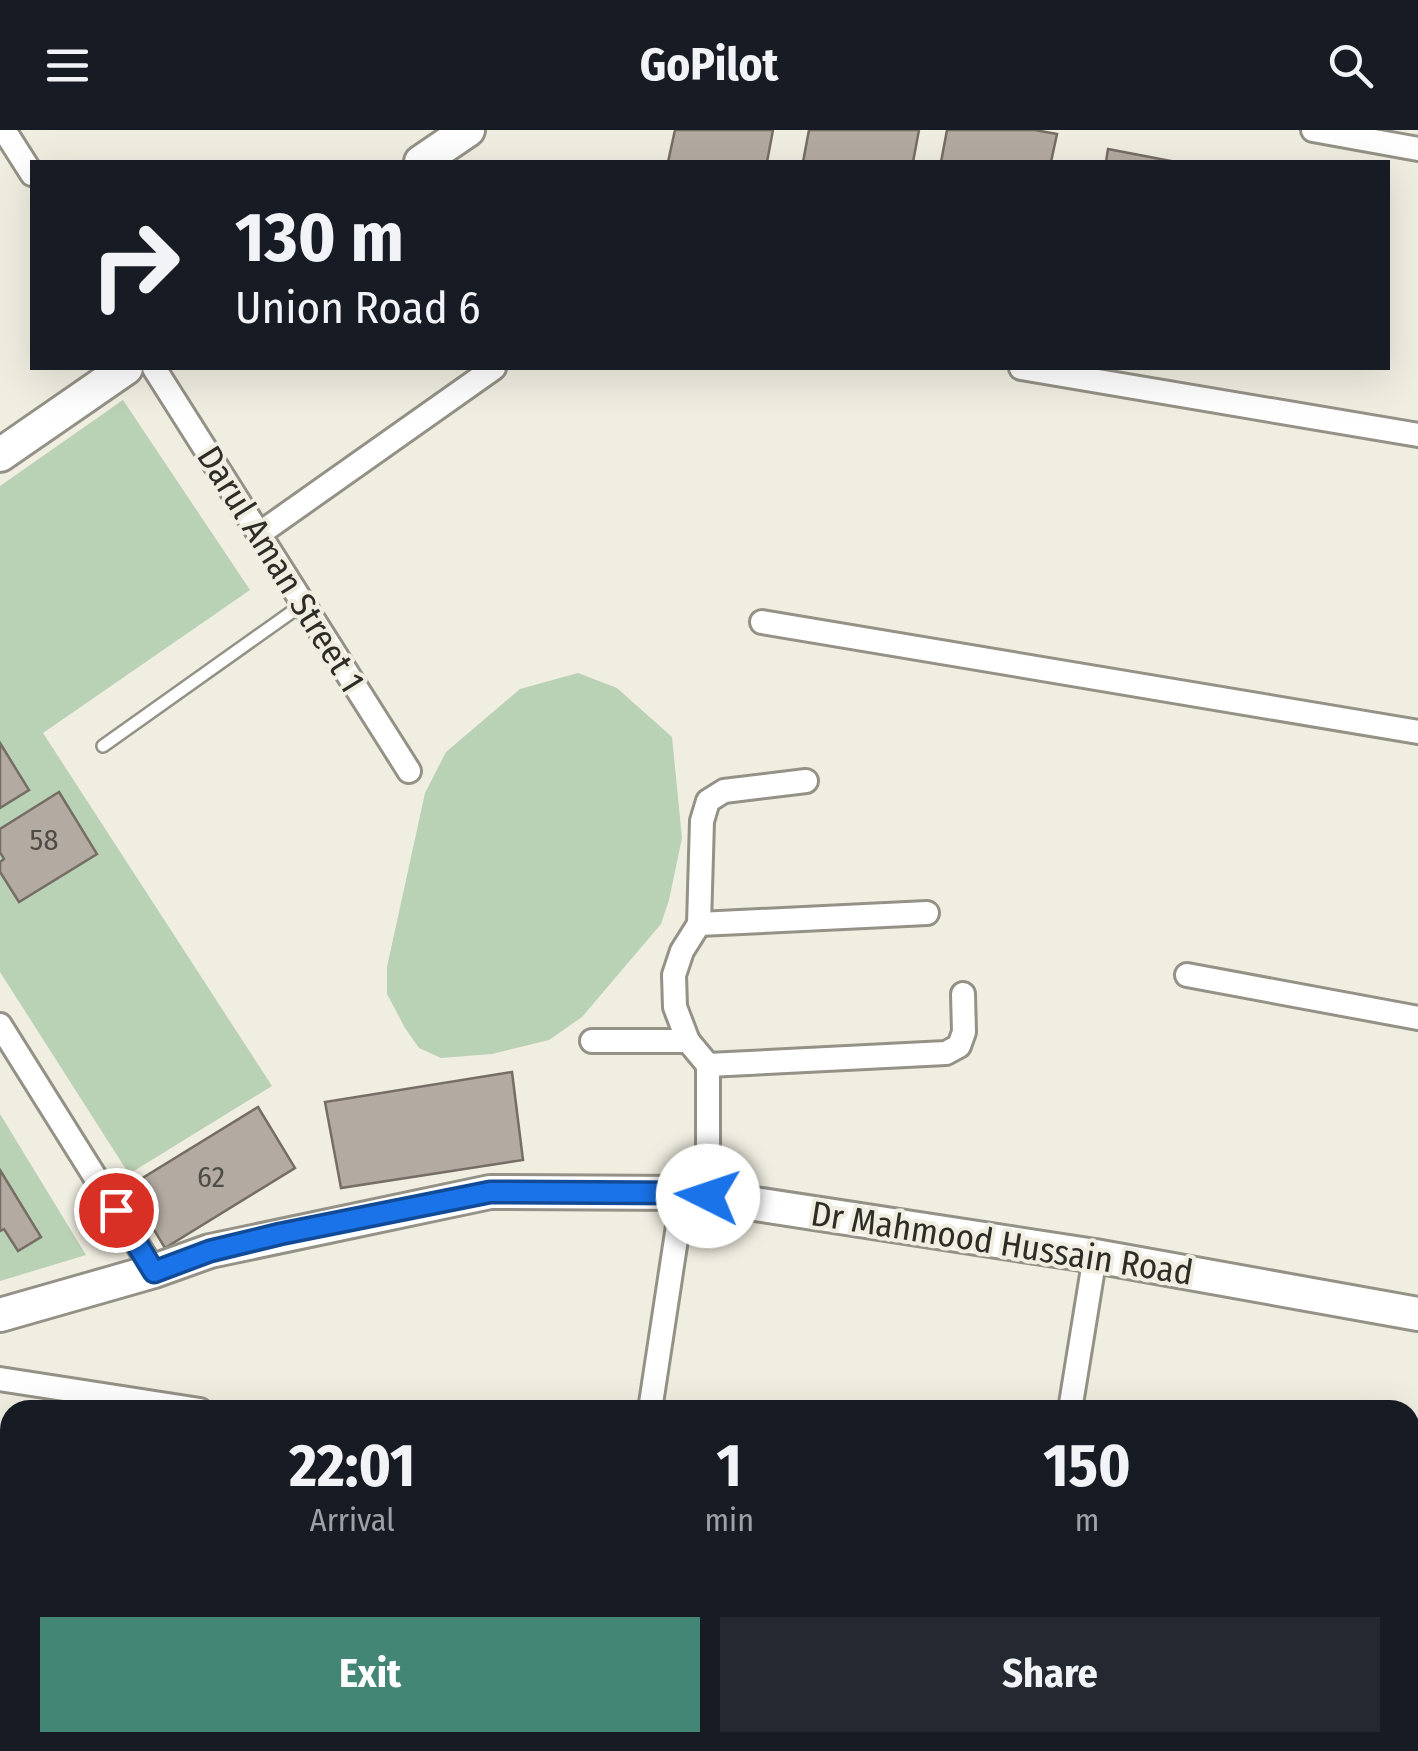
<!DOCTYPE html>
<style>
body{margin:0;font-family:"Fira Sans Condensed",sans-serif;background:#242831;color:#f1f3f6;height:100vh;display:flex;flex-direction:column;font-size:38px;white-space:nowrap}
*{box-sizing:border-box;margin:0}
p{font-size:32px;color:#9ea1a6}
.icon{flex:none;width:55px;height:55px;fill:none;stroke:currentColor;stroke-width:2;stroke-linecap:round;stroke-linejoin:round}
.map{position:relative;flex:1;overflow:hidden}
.sheet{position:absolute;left:0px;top:1270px;width:1420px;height:352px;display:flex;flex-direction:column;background:#171b24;border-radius:30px 30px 0 0;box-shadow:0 10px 40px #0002}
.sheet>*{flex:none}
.guide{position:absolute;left:30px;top:30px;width:1360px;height:210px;border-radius:0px;box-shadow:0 10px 40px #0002;background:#171b24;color:#f1f3f6;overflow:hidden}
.pin{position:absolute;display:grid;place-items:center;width:85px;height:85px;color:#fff;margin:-42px;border:5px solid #fff;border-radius:50%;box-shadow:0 2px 10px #0007}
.me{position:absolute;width:110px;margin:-55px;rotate:274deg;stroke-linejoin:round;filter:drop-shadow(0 0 8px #0008)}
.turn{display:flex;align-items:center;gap:35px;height:210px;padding:0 40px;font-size:45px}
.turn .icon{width:130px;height:130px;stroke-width:2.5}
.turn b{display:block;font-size:70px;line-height:85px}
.eta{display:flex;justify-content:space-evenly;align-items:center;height:170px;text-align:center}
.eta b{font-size:60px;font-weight:700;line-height:70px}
.primary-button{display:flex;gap:20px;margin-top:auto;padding:20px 40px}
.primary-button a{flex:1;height:115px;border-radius:0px;background:#448676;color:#fff;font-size:40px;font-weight:700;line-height:115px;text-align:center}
.primary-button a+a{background:#242831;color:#f1f3f6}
header{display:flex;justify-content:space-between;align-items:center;height:130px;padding:0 40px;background:#171b24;font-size:45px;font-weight:700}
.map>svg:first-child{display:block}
</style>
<header><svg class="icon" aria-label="menu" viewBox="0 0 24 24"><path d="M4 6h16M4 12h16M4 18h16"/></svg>GoPilot<svg class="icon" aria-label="search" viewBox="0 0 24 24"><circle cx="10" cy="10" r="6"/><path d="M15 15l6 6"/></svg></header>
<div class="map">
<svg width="1418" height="1621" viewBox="0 0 1418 1621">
<rect width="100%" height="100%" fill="#f0ede1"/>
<!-- green -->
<g fill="#b9d1b5">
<path d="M123 270 250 460 43 603 272 956 129 1044 0 842V356Z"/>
<path d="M578 543 617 558 672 607 682 708 669 770 661 794 582 887 549 910 492 924 441 928 419 918 405 898 387 864V837L425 663 446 622 520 559Z"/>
<path d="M0 984 86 1125 0 1151Z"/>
<path d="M0 1301 10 1302V1612L651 1613 650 1621H0Z"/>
</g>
<!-- building -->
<g fill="#b3aba1" stroke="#766e65" stroke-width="2.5">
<path d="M675 0H773L767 32H668Z"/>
<path d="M809 0H919L913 32H803Z"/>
<path d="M947 0H1035L1057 4 1051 32H941Z"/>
<path d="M1108 19 1176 32H1106Z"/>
<path d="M0 613 29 660 0 678Z"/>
<path d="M59 662 97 724 19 772 0 742V732L4 729 0 722V699Z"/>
<path d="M512 942 523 1030 341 1058 325 972Z"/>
<path d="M258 977 295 1038 165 1118 128 1057Z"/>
<path d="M0 1040 41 1107 18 1121 4 1099 0 1101Z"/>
<path d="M1410 1389 1418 1390V1462L1410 1460Z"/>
</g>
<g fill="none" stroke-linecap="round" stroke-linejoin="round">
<!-- lane casing -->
<g stroke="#949186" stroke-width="16">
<path id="lane" d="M103 616 303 474"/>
</g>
<!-- street casing -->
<g stroke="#949186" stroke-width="28">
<g id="street">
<path d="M4 0 32 44"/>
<path d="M1313 0 1418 19"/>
<path d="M154 238 409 641"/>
<path d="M1021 238 1418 305"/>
<path d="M259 404 494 238"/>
<path d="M762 492 1418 602"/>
<path d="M699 794 927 783"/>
<path d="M1187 845 1418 888"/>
<path d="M0 895 154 1141"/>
<path d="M592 911H688"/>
<path d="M708 935 946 923 959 916 964 902 963 864"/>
<path d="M708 1066V935L688 911 675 877 674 845 682 821 699 794 702 691 708 671 724 661 806 651"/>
<path d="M0 1249 200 1280"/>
<path d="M650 1280 683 1063"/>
<path d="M1070 1280 1095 1126"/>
<path d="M1410 1479 1418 1480"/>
<path d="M1016 1621 1017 1612"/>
</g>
</g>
<!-- secondary casing -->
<g stroke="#949186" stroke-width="38">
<g id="secondary">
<path d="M421 32 468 0"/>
<path d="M0 325 126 238"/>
<path d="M0 1185 154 1141 210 1121 490 1062 683 1063 1095 1126 1418 1184"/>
</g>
</g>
<!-- lane -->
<use href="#lane" stroke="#fff" stroke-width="11"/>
<!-- street -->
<use href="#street" stroke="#fff" stroke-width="22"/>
<!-- secondary -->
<use href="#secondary" stroke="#fff" stroke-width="32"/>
</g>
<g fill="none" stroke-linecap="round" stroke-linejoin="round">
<!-- route casing -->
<g stroke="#114b97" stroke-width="25">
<path id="route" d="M116 1080 154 1142 210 1121 280 1104 490 1062 683 1063 708 1066"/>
</g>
<!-- route -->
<use href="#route" stroke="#1a73e8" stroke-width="18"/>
</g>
<g text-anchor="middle" stroke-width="8" stroke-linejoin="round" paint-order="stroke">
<!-- number labels -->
<g font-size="30" fill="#4e4c46">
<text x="44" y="720">58</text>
<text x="211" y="1057">62</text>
</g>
<!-- street labels -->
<g font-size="35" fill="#2d2c27" stroke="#f0ede1">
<text transform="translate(281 439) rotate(58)" y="12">Darul Aman Street 1</text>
<text transform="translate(1002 1113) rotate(9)" y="12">Dr Mahmood Hussain Road</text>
</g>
</g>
</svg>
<div class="pin" style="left:116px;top:1080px;background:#d93025"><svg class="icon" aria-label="arrive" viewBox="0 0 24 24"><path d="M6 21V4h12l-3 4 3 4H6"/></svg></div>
<svg class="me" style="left:708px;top:1066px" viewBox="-20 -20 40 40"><circle r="19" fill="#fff"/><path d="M0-13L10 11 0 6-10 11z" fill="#1a73e8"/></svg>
<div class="guide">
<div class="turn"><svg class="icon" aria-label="right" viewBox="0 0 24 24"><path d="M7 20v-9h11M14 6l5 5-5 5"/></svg><div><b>130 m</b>Union Road 6</div></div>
</div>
<section class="sheet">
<div class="eta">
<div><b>22:01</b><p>Arrival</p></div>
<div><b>1</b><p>min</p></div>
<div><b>150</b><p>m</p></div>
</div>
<div class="primary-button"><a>Exit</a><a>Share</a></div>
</section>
</div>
